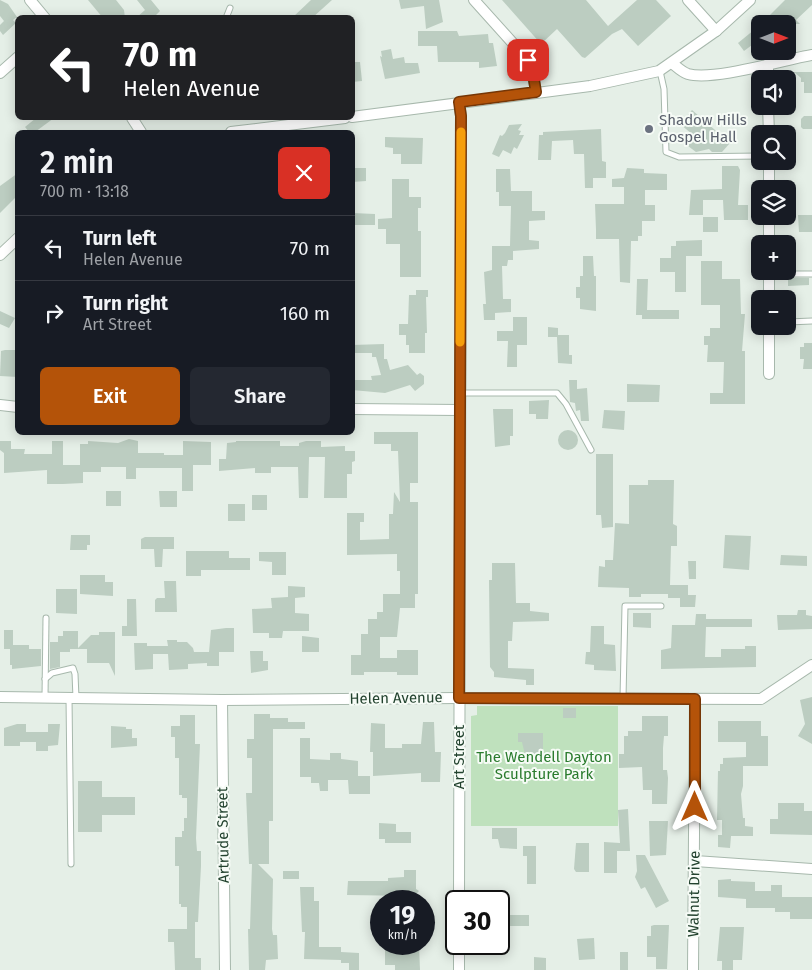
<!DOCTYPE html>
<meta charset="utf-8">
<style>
body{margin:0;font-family:"Fira Sans",sans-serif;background:#242831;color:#f1f3f6;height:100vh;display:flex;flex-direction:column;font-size:19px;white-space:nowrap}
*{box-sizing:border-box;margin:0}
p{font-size:16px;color:#9ea1a6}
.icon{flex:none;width:28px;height:28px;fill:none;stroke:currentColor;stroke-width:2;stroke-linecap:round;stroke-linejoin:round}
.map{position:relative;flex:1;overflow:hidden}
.details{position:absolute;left:15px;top:130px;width:340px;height:305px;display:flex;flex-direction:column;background:#171b24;border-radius:8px;box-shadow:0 2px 12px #0003}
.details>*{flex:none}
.hud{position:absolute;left:15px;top:15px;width:340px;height:105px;border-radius:8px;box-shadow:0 2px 12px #0003;background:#202124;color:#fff;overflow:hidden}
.needle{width:32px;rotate:90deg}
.controls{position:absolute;left:751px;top:15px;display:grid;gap:10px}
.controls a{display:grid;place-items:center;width:45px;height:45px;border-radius:8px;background:#171b24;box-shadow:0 2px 12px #0003;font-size:25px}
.speed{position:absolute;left:370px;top:890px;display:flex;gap:10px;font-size:25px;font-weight:700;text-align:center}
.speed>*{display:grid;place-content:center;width:65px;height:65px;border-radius:50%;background:#171b24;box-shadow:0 2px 12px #0003;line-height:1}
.speed small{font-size:12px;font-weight:400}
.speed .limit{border:2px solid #111;border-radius:8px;background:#fff;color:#111}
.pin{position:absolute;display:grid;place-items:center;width:42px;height:42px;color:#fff;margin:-21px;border-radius:10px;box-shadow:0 2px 8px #0006}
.me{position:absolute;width:55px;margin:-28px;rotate:0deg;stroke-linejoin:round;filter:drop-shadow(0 0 4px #0008)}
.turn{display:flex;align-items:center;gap:18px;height:105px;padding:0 25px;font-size:22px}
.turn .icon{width:65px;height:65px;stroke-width:2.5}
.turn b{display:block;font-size:35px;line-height:42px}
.round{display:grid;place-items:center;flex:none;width:52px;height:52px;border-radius:8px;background:#242831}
.summary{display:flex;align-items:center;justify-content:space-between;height:85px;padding:0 25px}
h1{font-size:30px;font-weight:600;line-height:38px}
.primary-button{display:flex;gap:10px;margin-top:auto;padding:10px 25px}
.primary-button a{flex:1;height:58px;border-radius:8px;background:#b45309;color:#fff;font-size:20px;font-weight:600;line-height:58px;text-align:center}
.primary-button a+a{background:#242831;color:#f1f3f6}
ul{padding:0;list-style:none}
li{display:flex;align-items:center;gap:15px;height:65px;padding:0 25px;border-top:1px solid #363941}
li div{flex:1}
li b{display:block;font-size:19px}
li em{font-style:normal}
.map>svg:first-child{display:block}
</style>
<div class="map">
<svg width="812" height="970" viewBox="0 0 812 970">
<rect width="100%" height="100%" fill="#e5efe7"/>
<!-- green -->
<path fill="#bfe1bd" d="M477 706H618V826H471V716L477 715Z"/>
<!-- building -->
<g fill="#bccdc1">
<path d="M0 0 8 4 17 17 13 20 16 23 3 35 0 31V25L4 21 0 16Z"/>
<path d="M88 0H116L124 10 125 18H103Z"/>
<path d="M137 0H151L160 11 153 18H136L145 10Z"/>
<path d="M311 0H332L312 18H292Z"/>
<path d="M399 0H439L443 22 426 29 424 6 401 9Z"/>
<path d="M502 0H586L608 26 637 0H656L671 16 638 46 622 29 612 34 585 58 582 57 557 29 541 44Z"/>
<path d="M785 0H812V5L796 20 800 24H796L788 31V24H761Z"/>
<path d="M760 25V39L744 51 738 43Z"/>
<path d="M418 31H457L459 36 488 34 489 43H493L497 66 479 68V62H438L437 46H418Z"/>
<path d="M391 49 393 59 404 57 405 63H418L420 73 385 79 380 56 382 57 381 51Z"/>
<path d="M352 62H360L362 81 352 82Z"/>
<path d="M794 72H812V93H804V82H801V78Z"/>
<path d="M692 110 730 143 722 152H712L709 149 696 152 688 146 692 134 680 124Z"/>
<path d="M804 116H812V129H803L801 127V119Z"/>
<path d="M36 118H54L35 132H29L25 127Z"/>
<path d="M522 124 518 130 521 131 519 135H524L517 149 514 147 511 154 503 150 499 157 492 154 500 135 502 136 505 133 509 125Z"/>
<path d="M601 129 602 161 606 162V178H593V188H585L584 154H574L573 140 552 141 551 160H538L539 135H543V132Z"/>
<path d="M385 137 423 138 422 164H401V154H393V148L385 147Z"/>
<path d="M722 166H738L740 170 738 205H748V220H724L723 200H703V215H689L691 190 722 189Z"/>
<path d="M352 168H366V181L352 182Z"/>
<path d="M627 168 644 169V173L667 174V190H645V205H655V221H642V236H638V241H631L630 283 620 282 619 239H596V230L595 204H624V187H612V179L624 178Z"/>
<path d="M496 169H510L511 191H532V211H545V220L529 221V240L539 241V249L513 251V260H508L507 266H502L503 299H511V312L495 313V320H484L483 304H486L484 272 492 270V246H510L511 206H499V192H496Z"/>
<path d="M18 173V195L0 213V186Z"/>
<path d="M392 179H409V197H421V208H418V231H421V277H400V244H386V229H378V219L392 218Z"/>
<path d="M352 213 375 214V225H352Z"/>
<path d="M798 215H812V232H799Z"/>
<rect x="703" y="217" width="15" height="15"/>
<path d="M702 240V256H686V292H675V272H660V258H671V246H676V241Z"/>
<path d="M583 256H593L594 276H596V311L580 309V298H576V287H580V276H583Z"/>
<path d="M701 261H722V279H740L741 314H745L742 351H745V404H710V393H723L724 362H707L708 345H704V336H710V328H720V305H701Z"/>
<path d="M788 278H809V285L788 286Z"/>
<path d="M637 279H648L647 310H679V319H642V315H636Z"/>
<path d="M416 290H428V297H426L427 333H425V353H409V345H406V335H399V324H408L409 295H416Z"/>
<path d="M0 311 15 318 9 328 0 324Z"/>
<path d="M513 317H527V345H517V367H507L508 341H497V331H513Z"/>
<path d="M548 327 558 328V335H569V355H572V364L558 363 557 337H548Z"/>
<path d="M804 343H812V369H803L804 359H800V347H804Z"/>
<path d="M384 344V359H387L390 370 408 365 417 375 420 373 424 376V384L415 391 410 385 385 393 352 390V380H372L371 376 381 375 376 357H372V353H352V345Z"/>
<path d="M5 350H15L18 355V377L0 376 1 351Z"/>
<path d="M569 380H577V389L587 388 589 421H581L580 410 576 411 575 403 570 402Z"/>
<path d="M627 384 660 385 659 402H627Z"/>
<path d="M549 400 548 419H536V414H529V401Z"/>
<path d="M493 409H513V436H510V445L495 447Z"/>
<path d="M604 410 625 411 624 430 602 428Z"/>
<circle cx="568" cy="440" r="10"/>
<path d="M374 432H418V483H410V502H418V594H415V608H400L397 637H380V658H397V650H418V675H397V672H364V675H351V655H361V634H368V619H377V612H383V594H400V571H397V554L347 555V513H364V522H360V540L389 539V514H393L394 492 400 502 398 451H391V444H374Z"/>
<path d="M129 439 138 441V453H164V455H183V441L211 442V465H193V491H182V468H136V479H126V467H101V472H83V483L63 484H47V470L4 473V453L0 450V441H11V449H25L24 454H52V441H63V465H80V444H88V441L118 443Z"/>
<path d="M236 441H280V446H299V443L306 441H321V447L345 446V451H355V461L352 462V474H347V498H324L325 457H309L308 498H299L298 467H271V473H255V468L219 471V459H226L227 443 236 442Z"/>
<path d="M596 454H613V527L602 528 601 515H596Z"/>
<path d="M648 480H674L673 524 677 526V546H671L670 585H688V595H696L695 607H680V598H668V594H641V597H629V588L598 587 599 566 605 567V560H613L615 523 629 524V485H648Z"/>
<rect x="106" y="491" width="15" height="15"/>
<path d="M159 491H177V507H160Z"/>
<rect x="252" y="495" width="15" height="15"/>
<rect x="228" y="504" width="17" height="17"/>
<path d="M71 535H90V545H87V550H70Z"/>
<path d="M725 535 751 536 749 570 723 568Z"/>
<path d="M145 537H174V549H163L162 567H155L154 549H141V539Z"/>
<path d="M186 551H229V558H250V570H201V576H186Z"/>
<path d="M259 552H286V575H272V562L259 561Z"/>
<path d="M781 555 807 556V566L780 565Z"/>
<path d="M688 561H696V579H689Z"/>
<path d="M492 563H515L516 603H530V611L549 613V621L513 622 512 641H508V668L534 669V685H526V680L494 677V672L490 667 489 580H492Z"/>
<path d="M80 575H105V582H113V596L80 594Z"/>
<path d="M164 581H176L177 612H155V600L157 598H165Z"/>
<path d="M288 586 305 587V597L295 598V613L309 614V631H283L282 638H269V633H253L252 609 272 608 271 598 288 597Z"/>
<path d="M56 589H77V614L56 613Z"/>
<path d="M127 599H136L137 636H122V626H127Z"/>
<path d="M798 610H806V615L812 616V629L778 630 777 615H797Z"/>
<path d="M633 613H651V628L633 627Z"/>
<path d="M696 614H706V619H752V627H706L705 657H721V649H745V646H756V667L661 669V650L671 648 672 625H695Z"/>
<path d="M591 626H604V644L615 645 616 671 594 670V665L585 664 586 652H590Z"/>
<path d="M226 628H234V652H219V666H207V663L188 664V669L169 670 168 654H153V669L135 670 134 643H147V646H168L167 640H177V642H187L193 648 194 652H209L211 630Z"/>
<path d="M4 630H13V645H29V649H41V666L12 669V665H10V649H4Z"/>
<path d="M63 631H78V648L91 635H99V632H115V676L109 663H87V649H70V652H60V667L50 669V642H58V636H63Z"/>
<path d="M302 636 319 638V652H302Z"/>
<path d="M250 651H263V661H268V670L251 673Z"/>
<path d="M812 697V744L798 736 805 724 800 700Z"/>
<rect x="563" y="708" width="13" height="10"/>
<path d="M254 714H270V718H288V722H305V729H273V821H269V864H258L273 879 272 929 273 935H277L278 959 266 960 265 970H249L248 929H250L252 864H249L246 793H252V758H247V739H254Z"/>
<path d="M180 715H195V744H200L196 838 197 851H201V866L198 922H195V958H201V970H175L174 942H168V929H187V907H181V904H179V866H175V837H182V831H184V818H187V798H182V795H179V758H175V737H171V726H180Z"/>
<path d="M642 716H668V736H664L663 748V770H667L668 778 667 804H652V790H643L642 767 619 768V754H624V736H628V731H642Z"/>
<path d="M718 721H761V736H768V766H743V786L741 794 743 818H745V826L753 827V836H731L730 848 718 847V835H722V820H717L718 771H720V764H723V758L746 757V742H718Z"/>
<path d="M423 722H434L435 752H441L440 782H421V773L373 776V752H370L371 723 385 724V748H402V744H421Z"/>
<path d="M17 724H26V732H48V724H60L58 745 48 746V751H36V742H20V746H4V728Z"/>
<path d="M111 726 126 727V729H132V738H137V746L111 748Z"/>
<path d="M518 733H543V759H526L522 742H518Z"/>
<path d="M300 738H310V759L330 760V753H341V759L358 761V776H370V794H349L348 780H328V791H320L319 783H311V777H300Z"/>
<path d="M78 781H102V797H135V815H102V832H78Z"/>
<path d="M778 803H804V811H812V835L770 834V819H778Z"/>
<path d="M628 809 630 851H617V873H604V842L620 843 618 810Z"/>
<path d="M649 821H668L666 855 650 856Z"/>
<path d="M379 823 396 824V832H411V843H385V839H379Z"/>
<path d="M492 828H517V849L500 848 498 839H492Z"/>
<path d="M576 843H589V872H576L574 869Z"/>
<path d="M523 846H536V884H527V856H523Z"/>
<path d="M636 855H645L669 901 656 908 645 887 641 889 635 877 637 871Z"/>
<path d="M404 870H416V889L419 891 414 896 347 895 348 881H388V878L404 877Z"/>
<rect x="283" y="871" width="16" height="8"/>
<path d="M731 879V881L755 882V891H771V885H782V897H812V919H790V912H775V908H746V899L718 897V880Z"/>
<path d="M300 887H314V901H319V947H341V952L359 953V970H349V963H341V960L304 959 305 932H302Z"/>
<path d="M500 902H509V915H529V926H499Z"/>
<path d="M654 925H669L667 969H656V957H647V936H651V926Z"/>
<path d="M720 927H744L742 960H733V970H722V961H717Z"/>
<path d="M594 938 595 959 579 960 577 939Z"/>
<path d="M385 945H419L420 970H395V965H385Z"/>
<rect x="620" y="952" width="8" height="18"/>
<path d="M534 957 546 958V970H534Z"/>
</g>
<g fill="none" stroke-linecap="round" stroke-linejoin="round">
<!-- lane casing -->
<g stroke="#a7b8ac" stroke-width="7">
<g id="lane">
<path d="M226 18 230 8"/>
<path d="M660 71 664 89 666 152 679 157 760 156"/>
<path d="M769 274H812"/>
<path d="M788 322 812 321"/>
<path d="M460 393H557L566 404 591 450"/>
<path d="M45 679 52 673 73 668 75 674 76 698"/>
<path d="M45 697 46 618"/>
<path d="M69 698 71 864"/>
<path d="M623 698 625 606H661"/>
</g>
</g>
<!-- street casing -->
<g stroke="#a7b8ac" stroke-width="12">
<g id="street">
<path d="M30 0 45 18"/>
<path d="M474 0 528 60 532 68 536 92"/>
<path d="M688 0 716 31"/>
<path d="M672 63C677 67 682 72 688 74 714 81 783 60 812 55"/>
<path d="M768 64V79"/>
<path d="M0 73 18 57"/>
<path d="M768 106 769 134"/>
<path d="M352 117 590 86 659 71 716 31 750 0"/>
<path d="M132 118 141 132"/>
<path d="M231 132 345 118"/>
<path d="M769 161V189"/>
<path d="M769 216V244"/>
<path d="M0 255 18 238"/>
<path d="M769 299V271"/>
<path d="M769 326V374"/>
<path d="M0 405 18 407"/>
<path d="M352 409 459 410"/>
<path d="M0 697 222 700 459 698 761 699 812 665"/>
<path d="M222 700 225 970"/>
<path d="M695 861 812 869"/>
<path d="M459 901 461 116 459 103"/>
<path d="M459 944V970"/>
<path d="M693 970 695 699"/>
</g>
</g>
<!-- lane -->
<use href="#lane" stroke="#fff" stroke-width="5"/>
<!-- street -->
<use href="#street" stroke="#fff" stroke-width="10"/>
</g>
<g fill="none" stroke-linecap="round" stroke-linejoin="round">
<!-- route casing -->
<g stroke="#753606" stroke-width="12">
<path id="route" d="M528 60 532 68 536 92 459 102 461 116 459 698 695 699V807"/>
</g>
<!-- route -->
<use href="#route" stroke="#b45309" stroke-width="9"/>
<!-- slow -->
<path stroke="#f59e0b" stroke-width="9" d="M460 342 461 132"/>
</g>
<!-- markers -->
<circle fill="#6b7280" stroke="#f6fbf6" stroke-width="2" cx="649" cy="129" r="5"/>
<g text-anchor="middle" stroke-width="4" stroke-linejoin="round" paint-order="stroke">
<!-- worship labels -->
<g font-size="15" fill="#5b616d" stroke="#f6fbf6" text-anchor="start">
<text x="659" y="125">Shadow Hills<tspan x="659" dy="17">Gospel Hall</tspan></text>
</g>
<!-- street labels -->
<g font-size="15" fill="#22422e" stroke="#f6fbf6">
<text transform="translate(396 698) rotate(-1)" y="5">Helen Avenue</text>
<text transform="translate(459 757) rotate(-90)" y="5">Art Street</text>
<text transform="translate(223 835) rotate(-91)" y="5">Artrude Street</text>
<text transform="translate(694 894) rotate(-89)" y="5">Walnut Drive</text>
</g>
<!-- park labels -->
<g font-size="15" fill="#2a7b2d" stroke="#f6fbf6">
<text x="544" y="762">The Wendell Dayton<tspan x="544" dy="17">Sculpture Park</tspan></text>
</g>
</g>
</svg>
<div class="controls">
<a><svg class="needle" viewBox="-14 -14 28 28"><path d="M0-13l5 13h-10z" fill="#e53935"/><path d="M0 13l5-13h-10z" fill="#9ea1a6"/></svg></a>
<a><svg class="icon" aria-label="sound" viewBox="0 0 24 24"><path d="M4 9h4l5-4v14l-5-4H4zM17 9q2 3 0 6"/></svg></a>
<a><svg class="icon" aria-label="search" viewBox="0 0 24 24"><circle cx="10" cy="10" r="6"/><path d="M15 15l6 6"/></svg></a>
<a><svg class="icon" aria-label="layers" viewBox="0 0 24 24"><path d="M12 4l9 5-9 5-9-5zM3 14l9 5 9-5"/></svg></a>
<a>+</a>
<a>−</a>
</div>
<div class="speed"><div>19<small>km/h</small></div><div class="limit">30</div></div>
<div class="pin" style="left:528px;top:60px;background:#d93025"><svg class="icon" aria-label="arrive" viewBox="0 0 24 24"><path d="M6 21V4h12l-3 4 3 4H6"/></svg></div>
<svg class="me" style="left:695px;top:807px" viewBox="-20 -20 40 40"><path d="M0-17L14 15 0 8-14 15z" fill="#b45309" stroke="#fff" stroke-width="4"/></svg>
<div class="hud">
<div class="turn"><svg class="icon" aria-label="left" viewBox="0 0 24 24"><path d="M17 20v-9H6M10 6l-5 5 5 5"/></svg><div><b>70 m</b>Helen Avenue</div></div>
</div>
<section class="details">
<div class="summary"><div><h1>2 min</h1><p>700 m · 13:18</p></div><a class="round" style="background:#d93025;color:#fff"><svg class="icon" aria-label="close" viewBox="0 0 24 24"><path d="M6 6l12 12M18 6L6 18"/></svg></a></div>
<ul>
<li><svg class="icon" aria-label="left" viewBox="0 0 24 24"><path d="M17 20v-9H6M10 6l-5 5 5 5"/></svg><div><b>Turn left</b><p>Helen Avenue</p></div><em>70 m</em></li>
<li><svg class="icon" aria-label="right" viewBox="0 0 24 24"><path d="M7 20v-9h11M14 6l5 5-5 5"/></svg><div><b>Turn right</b><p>Art Street</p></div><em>160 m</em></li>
</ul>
<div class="primary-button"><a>Exit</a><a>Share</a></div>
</section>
</div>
